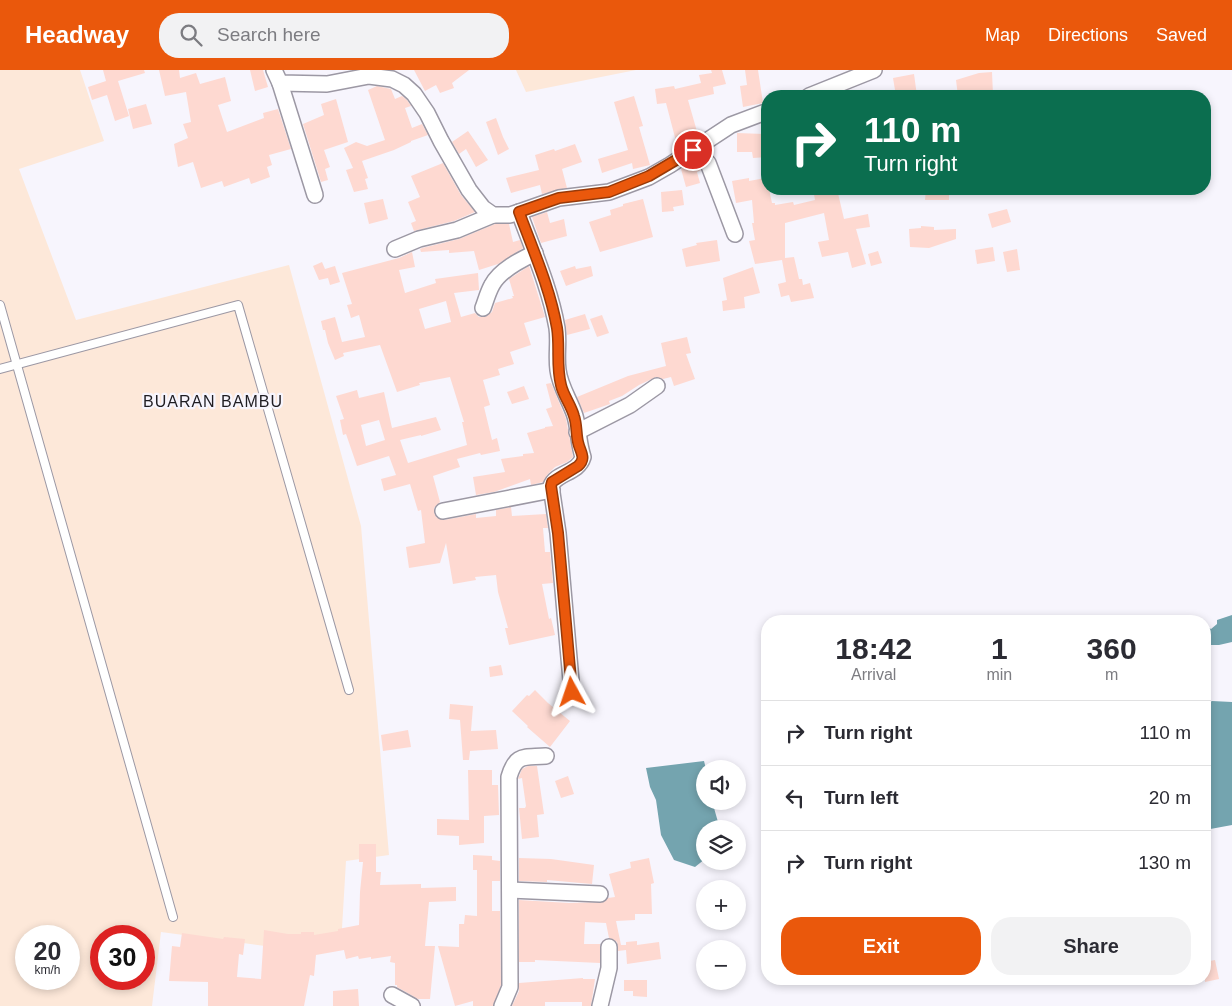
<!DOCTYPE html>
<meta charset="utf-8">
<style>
body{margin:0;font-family:Helvetica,sans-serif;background:#f2f2f3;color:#2b2b33;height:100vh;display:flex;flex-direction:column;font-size:19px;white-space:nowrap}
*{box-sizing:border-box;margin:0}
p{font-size:16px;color:#7c7c81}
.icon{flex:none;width:28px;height:28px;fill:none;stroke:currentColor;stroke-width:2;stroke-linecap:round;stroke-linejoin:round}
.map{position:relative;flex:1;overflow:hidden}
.side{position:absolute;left:761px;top:545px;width:450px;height:370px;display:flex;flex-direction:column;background:#fff;border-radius:20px;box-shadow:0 2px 8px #0003}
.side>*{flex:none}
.top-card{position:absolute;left:761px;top:20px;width:450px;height:105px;border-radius:20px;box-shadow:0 2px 8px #0003;background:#0b6e4f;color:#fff;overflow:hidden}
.tools{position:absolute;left:696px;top:690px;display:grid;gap:10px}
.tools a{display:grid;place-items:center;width:50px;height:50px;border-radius:50%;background:#fff;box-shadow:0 2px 8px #0003;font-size:25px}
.speed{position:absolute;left:15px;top:855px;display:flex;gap:10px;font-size:25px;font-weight:700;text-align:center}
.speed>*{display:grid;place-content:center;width:65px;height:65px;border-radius:50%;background:#fff;box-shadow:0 2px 8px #0003;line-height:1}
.speed small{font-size:12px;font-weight:400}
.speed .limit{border:8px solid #d22;background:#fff;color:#111}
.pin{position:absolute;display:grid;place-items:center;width:42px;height:42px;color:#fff;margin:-21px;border:2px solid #fff;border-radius:50%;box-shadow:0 1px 5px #0007}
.me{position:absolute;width:55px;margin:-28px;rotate:355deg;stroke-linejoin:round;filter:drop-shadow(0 0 4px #0008)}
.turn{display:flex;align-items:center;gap:18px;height:105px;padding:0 20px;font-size:22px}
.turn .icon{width:65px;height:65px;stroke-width:2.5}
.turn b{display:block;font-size:35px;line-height:42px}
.eta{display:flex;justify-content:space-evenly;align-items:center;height:85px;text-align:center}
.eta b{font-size:30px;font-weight:600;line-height:35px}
.action{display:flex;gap:10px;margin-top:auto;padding:10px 20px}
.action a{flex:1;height:58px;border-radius:20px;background:#ea580c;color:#fff;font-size:20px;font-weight:600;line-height:58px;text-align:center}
.action a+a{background:#f2f2f3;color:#2b2b33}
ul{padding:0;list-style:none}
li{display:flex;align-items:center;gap:15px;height:65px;padding:0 20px;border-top:1px solid #e1e1e2}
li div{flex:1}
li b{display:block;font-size:19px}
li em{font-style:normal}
header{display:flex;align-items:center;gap:30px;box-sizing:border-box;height:70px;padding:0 25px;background:#ea580c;color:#fff}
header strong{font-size:24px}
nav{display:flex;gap:28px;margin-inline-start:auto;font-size:18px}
.search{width:350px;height:45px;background:#f2f2f3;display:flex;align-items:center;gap:12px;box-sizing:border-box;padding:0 18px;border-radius:20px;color:#7c7c81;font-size:19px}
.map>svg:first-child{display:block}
</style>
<header>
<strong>Headway</strong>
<div class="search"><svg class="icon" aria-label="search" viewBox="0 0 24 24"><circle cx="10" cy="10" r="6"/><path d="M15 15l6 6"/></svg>Search here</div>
<nav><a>Map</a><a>Directions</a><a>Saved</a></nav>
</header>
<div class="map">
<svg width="1232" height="936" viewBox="0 0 1232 936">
<rect width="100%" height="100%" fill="#f7f5fd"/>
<!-- industrial -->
<g fill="#fde8d9" fill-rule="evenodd">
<path d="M0 0H80L104 71 19 99 76 250 289 195 361 456 389 785 346 791 341 875 294 880 161 862 152 936H0ZM26 866H69V909H26ZM101 866H144V909H101Z"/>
<path d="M516 0H636L526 22Z"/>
</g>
<!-- water -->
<g fill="#74a4af">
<path d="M1232 545V572L1219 575H1205V559L1207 557 1211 559 1217 554V550Z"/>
<path d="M1212 631 1232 632V755L1205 760V635Z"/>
<path d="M704 691 706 699 705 731H712L720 759H705V789L695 797 674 790 661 765 656 730 650 717 646 698Z"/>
</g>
<!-- building -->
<g fill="#fed9d1" fill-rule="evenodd">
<path d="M103 0H144L145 3 118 11 129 46 115 51 107 25 92 30 88 17 106 11Z"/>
<path d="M159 0H179L180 8 196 3 200 14 225 7 231 31 218 35 227 62 264 48 263 43 278 39 291 79 269 85 272 95 267 97 270 107 251 114 249 108 224 117 222 111 201 118 193 92 178 97 174 74 188 68 183 54 191 52 186 22 165 26Z"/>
<path d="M250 0H263L268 17 255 21Z"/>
<path d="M414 0H469L452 13 454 18 440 23 436 15 425 21Z"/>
<path d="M711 0H722L726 14 713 17 714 24 688 30 698 65 678 79 666 33 657 34 655 19 674 16 675 19 701 13 699 5 712 3Z"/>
<path d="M745 0H758L763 33 743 37 740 16 747 15Z"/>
<path d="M992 2 993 25 958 26 956 10 979 3Z"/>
<path d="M914 4 917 26H896L893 8Z"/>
<path d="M377 16 391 19 395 29 402 26 407 30 411 36 405 38 412 58 422 54 428 65 411 71V72L394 80 362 91 368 108 365 109 368 119 354 122 346 100 353 98 344 78 356 72 367 76 385 70 368 20Z"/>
<path d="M634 26 643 56 639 57 650 95 633 99 632 93 602 103 598 89 628 80 614 32Z"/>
<path d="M336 29 348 72 324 80 330 97 325 99 328 110 321 112 303 54 324 45 321 34Z"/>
<path d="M146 34 152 54 133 59 128 39Z"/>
<path d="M496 48 503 67 509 79 498 85 486 52Z"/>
<path d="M468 61 488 90 476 97 466 79 459 84 452 72Z"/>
<path d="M737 63 765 64 766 87 753 88 752 82H737Z"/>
<path d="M575 74 582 92 562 99 567 118 542 124 540 115 511 123 506 108 539 100 535 85 554 79 555 81Z"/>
<path d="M692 92 701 100 697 102 700 113 686 117 681 99Z"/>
<path d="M443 93 461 125 475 142 454 151 414 161 411 153 416 151 408 132 420 127 411 106Z"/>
<path d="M749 108V111L766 108 768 119H769L772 133H775V135L793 132 794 135 815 130 813 119H837L844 149 868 144 870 157 856 159 866 194 852 198 848 182 822 187 818 172 829 170 824 143 785 153V188L794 187 799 209H802L803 215 810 213 814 228 791 232 789 225 781 227 778 214 786 212 782 190 755 194 749 171 755 170 752 153H754L752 130 736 133 732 111Z"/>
<path d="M926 119H949V130H925Z"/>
<path d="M682 120 684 135 673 137 674 141 662 142 661 122Z"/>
<path d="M383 129 388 149 369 154 364 133Z"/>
<path d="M643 129 653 167 600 182 589 152 611 145 610 140 623 136V134Z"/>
<path d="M1007 139 1011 152 992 158 988 144Z"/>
<path d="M547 142 550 153 564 149 567 166 541 173 532 147Z"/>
<path d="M495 154H509L513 172 520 170 523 178 498 194 479 200 474 181 449 183V180L421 182 420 179 422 178 459 169Z"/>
<path d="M921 156 934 157V160L956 159V169L929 178 910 177 909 159 921 158Z"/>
<path d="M717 170 720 191 686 197 682 179 697 175 696 173Z"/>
<path d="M993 177 995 191 977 194 975 180Z"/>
<path d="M1017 179 1020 200 1007 202 1003 182Z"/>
<path d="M878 181 882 193 871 196 868 184Z"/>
<path d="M412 182 415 197 399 200 405 223 436 213 435 209 478 203 479 220 454 223 461 247 475 243 479 247H485L492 242 495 233 513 228 512 226H514L509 209 529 196 545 247 524 253 531 275 510 282 514 294 498 299 500 305 483 310 490 335 484 337 492 370 497 368 500 381 481 385 480 383 457 389 460 397 433 406 440 432 434 438V442L436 447 444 450 476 444V448L496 446V440L511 437 512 446 546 444 548 458H543L545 482H550L553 513 542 514 549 549 551 548 555 565 509 575 505 558H508L498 522 496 505 475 507 476 510 453 514 446 473 440 493 409 498 406 477 425 473 421 440 418 441 410 414 384 421 381 409 396 405 389 386 357 396 346 364 343 365 340 350 344 349 336 326 357 320 359 328 384 322 392 358 436 347 441 360 421 366V365L400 370 408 393 467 375 462 352H464L450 307 419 313 420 315 397 322 380 275 343 283 344 286 335 290 328 273 325 260H323L321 251 335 247 342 272 365 267 359 245 351 248 347 235 352 234 342 203 399 188ZM446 231 451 252 425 259 419 239ZM379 350 385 370 366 376 361 355Z"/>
<path d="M322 192 325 199 335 196 340 212 330 215 328 208 319 210 313 196Z"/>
<path d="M575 196 576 199 591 196 593 206 566 216 560 201Z"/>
<path d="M753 197 760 223 744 227 745 238 723 241 722 231 727 230 723 208Z"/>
<path d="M585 244 590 259 567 265 565 250Z"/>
<path d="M602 245 609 263 597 267 590 249Z"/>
<path d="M687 267 691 283 686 284 695 309 674 316 671 307 663 309 656 307 639 315 622 326 609 331 610 334 584 343 577 327 628 306 666 296 661 273Z"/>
<path d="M551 313 566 349 573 387 567 392 555 397 547 405 543 412 531 415 530 409 494 422 476 425 473 407 505 402 501 389 523 386V384L534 383 527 363 545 358V357L553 356 546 339 552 337 546 314Z"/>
<path d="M524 316 529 329 512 334 507 322Z"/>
<path d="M501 595 503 605 490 607 489 597Z"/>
<path d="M535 620 548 633 570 651 550 677 527 657 528 656 512 641 527 625 529 626Z"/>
<path d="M450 634 473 636 471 661 496 660 498 679 470 681 469 690H463L460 650 449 649Z"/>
<path d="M408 660 411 677 383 681 381 665Z"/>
<path d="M528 696H537L544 744 537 745 539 767 522 769 519 738H525L526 736 522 708 518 709 522 699Z"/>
<path d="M468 700H492V715H498L499 745 484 746V773L459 775V766L437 765V749L469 750Z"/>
<path d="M568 706 574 724 561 728 555 711Z"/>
<path d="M359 774H376V802H381L380 815 421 814V818L456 817V831L429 832 425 876H435L430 929H418L397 917V915H395V893L390 892 391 886 371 889V887L359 889 358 886 346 889 344 880 316 885 314 906 310 905 304 936H208V912L169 911 172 876 180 877 182 863 223 869 224 867 245 869 243 885 239 884 237 907 261 909 264 860 288 864H301V862H314V865L338 861V859L359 855 360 822 363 792H359Z"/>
<path d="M473 785 492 786V790L500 791V811H492V841H500L501 915 493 936H473V931L455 936 438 876 459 877V854H464L465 845 477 846V800H473Z"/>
<path d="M519 788 551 789 594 795 592 814 547 810V812L519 811Z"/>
<path d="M649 788 654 813 651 814 652 844H635V850L616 851 621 875H626V872L637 871V875L659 872 661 889 627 894 626 880 618 881 617 872 609 868 606 853 585 852 584 874H600V893L535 890V892H519V830L569 833 604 832 608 828 615 827 609 804 631 798 630 792Z"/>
<path d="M1215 890 1219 909 1205 912V892Z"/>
<path d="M583 908V909H595L591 936H582V932H545V936H512L519 921V913Z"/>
<path d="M624 910H647V927L633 926V921H624Z"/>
<path d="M358 919 359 936H333V921Z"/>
</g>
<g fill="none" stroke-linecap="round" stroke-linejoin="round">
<!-- lane casing -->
<g stroke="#9c98a4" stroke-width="10">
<g id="lane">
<path d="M0 235 173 847"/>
<path d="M0 299 238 235 349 620"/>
</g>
</g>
<!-- street casing -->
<g stroke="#9c98a4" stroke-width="18">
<g id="street">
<path d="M274 0 280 13 327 14 369 6 392 9 404 15 414 24 427 43 441 71 469 120 483 138 493 145H510L519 142 559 128 609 122 649 107 670 95 731 55 768 41"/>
<path d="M280 13 315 125"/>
<path d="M809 26 874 0"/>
<path d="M693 80 708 93 735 164"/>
<path d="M519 142C533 180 550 218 557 258 559 272 556 286 558 300 560 317 570 330 575 346 579 360 578 372 583 387 578 404 556 402 551 416L558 463 572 622"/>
<path d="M395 179 419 169 457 160 493 145"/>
<path d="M483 238C486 230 488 222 492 215 500 200 520 190 535 183"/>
<path d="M577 362 630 335 657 316"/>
<path d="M443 441 552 420"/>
<path d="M510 820 600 824"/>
<path d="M392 925 412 936"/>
<path d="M502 936 510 917 509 707C516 683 524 688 546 686"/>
<path d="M600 936 609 898V877"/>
</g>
</g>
<!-- lane -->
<use href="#lane" stroke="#fff" stroke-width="8"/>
<!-- street -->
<use href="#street" stroke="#fff" stroke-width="15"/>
</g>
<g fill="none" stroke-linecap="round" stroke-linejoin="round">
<!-- route casing -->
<g stroke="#983908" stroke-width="12">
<path id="route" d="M572 622 558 463 551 416 552 412 578 396C587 388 580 382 578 372 576 364 577 354 574 346 571 335 563 325 561 315 556 295 560 277 557 258 550 218 533 180 519 142L559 128 609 122 649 106 693 80"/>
</g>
<!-- route -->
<use href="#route" stroke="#ea580c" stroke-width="9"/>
</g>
<g text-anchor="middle" stroke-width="4.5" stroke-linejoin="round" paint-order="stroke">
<!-- quarter labels -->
<g font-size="16" letter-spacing="1" fill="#1f1d22" stroke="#f7f5fd">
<text x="213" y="337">BUARAN BAMBU</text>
</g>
</g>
</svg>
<div class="tools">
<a><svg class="icon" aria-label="sound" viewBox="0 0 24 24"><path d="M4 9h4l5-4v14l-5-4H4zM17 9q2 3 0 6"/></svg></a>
<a><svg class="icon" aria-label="layers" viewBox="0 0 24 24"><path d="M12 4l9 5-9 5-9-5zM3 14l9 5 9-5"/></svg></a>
<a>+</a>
<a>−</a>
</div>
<div class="speed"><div>20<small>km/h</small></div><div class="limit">30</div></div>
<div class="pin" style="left:693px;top:80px;background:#d93025"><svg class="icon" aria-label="arrive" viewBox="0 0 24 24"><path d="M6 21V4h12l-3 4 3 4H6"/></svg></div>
<svg class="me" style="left:572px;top:622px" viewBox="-20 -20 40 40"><path d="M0-17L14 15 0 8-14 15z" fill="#ea580c" stroke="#fff" stroke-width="4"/></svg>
<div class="top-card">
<div class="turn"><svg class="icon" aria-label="right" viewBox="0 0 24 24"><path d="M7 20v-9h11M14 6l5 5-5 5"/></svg><div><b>110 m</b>Turn right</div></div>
</div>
<section class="side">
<div class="eta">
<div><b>18:42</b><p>Arrival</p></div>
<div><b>1</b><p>min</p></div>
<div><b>360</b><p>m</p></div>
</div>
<ul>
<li><svg class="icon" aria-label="right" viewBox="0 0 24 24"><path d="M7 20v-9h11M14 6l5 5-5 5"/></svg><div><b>Turn right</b></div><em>110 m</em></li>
<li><svg class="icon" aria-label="left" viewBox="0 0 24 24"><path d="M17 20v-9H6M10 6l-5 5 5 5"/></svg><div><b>Turn left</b></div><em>20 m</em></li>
<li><svg class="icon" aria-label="right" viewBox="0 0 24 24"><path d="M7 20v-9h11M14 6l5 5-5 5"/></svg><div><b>Turn right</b></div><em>130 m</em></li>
</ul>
<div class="action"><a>Exit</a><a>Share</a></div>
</section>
</div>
